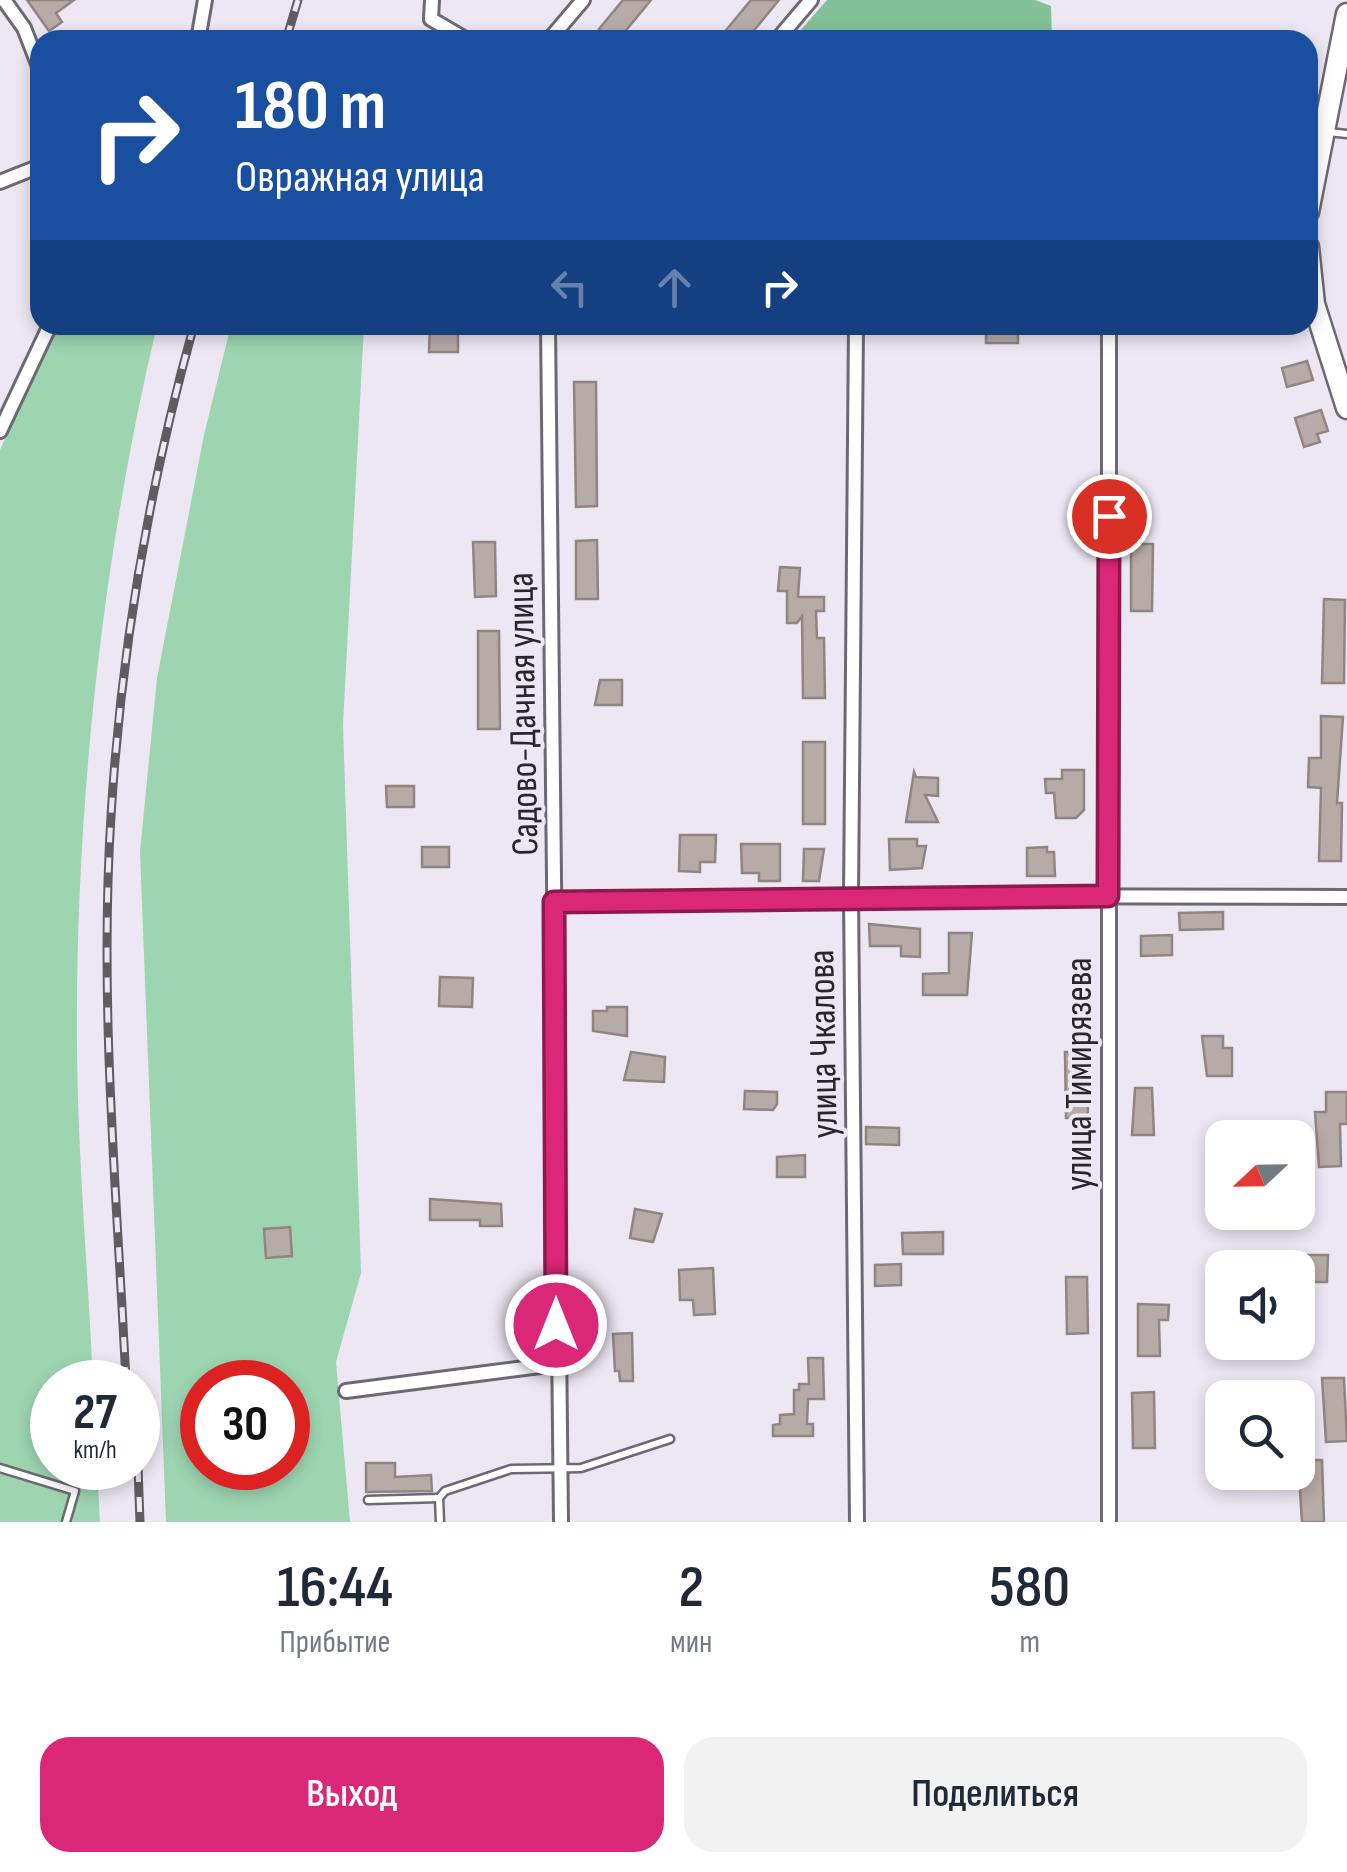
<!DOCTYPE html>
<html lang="ru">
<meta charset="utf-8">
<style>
body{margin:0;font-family:"Sofia Sans Condensed",sans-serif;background:#f2f2f3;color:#1f2937;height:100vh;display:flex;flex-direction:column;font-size:38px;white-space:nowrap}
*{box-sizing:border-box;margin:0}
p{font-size:32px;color:#747a83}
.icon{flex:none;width:55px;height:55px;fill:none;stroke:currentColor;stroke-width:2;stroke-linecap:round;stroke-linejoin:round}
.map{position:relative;height:1522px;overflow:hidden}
.details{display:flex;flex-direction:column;background:#fff;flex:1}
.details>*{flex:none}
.guide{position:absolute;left:30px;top:30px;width:1288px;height:305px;border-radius:30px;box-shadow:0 5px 15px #0003;background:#1a4fa0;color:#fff;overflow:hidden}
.needle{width:65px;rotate:248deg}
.tools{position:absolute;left:1205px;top:1120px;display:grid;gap:20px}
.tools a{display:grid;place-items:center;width:110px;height:110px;border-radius:20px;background:#fff;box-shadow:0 5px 15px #0003;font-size:50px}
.speed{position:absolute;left:30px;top:1360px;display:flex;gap:20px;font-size:50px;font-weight:700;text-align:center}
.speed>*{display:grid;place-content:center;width:130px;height:130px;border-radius:50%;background:#fff;box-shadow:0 5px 15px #0003;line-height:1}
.speed small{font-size:25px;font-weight:400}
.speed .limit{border:15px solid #d22;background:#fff;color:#111}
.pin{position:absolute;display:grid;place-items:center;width:85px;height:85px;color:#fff;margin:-42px;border:5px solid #fff;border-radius:50%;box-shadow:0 2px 10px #0007}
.me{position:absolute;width:110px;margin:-55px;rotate:0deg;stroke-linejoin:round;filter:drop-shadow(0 0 8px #0008)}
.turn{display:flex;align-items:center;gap:35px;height:210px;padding:0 40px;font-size:45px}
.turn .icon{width:130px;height:130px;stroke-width:2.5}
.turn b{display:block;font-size:70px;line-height:85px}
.lanes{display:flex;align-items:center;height:95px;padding:0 40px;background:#0003;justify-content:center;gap:50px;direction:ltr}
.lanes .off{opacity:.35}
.eta{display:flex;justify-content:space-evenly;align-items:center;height:170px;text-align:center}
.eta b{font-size:60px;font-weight:600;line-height:70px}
.primary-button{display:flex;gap:20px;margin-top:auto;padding:20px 40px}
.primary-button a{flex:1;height:115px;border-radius:30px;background:#db2777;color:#fff;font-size:40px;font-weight:600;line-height:115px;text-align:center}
.primary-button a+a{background:#f2f2f3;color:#1f2937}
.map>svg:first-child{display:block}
</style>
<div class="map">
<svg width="1347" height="1522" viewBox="0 0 1347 1522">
<rect width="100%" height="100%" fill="#ece7f3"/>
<!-- green -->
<g fill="#9dd5b1" fill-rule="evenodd">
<path d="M57 325H157C102 556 75 811 77 1048 78 1160 88 1271 93 1382H52V1468H97L100 1522H0V450Z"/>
<path d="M231 325H364L343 725 361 1273 336 1362 350 1522H166L140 852 157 678 204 435ZM202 1382H288V1468H202Z"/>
</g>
<!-- forest -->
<path fill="#82c098" d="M827 0H1035L1051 6 1052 40H792Z"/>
<!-- building -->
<g fill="#b7aba7" stroke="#918581" stroke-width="2.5">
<path d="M27 0H74L56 13 62 22 49 31Z"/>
<path d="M623 0H651L618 40H612L599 29Z"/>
<path d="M751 0H779L746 40H718Z"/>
<path d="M430 325H458V352H429Z"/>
<rect x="986" y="325" width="32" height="18"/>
<path d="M1307 361 1313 380 1287 387 1282 368Z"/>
<path d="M574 382H596L597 506 576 507Z"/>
<path d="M1321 410 1328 431 1317 434 1320 442 1304 447 1295 418Z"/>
<path d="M597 540 598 599H576V541Z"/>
<path d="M473 542H495L496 596 475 597Z"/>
<path d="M1131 544H1153L1152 611H1131Z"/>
<path d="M780 567 800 568 798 597H824V611H816L817 638H824L825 698H803L802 616 797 623H787V591H778Z"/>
<path d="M1324 599 1345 600 1344 683H1322Z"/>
<path d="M478 631H499L500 729H478Z"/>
<path d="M600 680H622V705H595Z"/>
<path d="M1321 716 1343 717 1337 803H1342L1341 861H1319L1321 788 1308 787 1309 758H1321Z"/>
<rect x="803" y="742" width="22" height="82"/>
<path d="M1062 770H1084V810L1076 818H1056L1054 793H1046L1045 779H1062Z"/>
<path d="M914 772 916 777 938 778V796L925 795 938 822H906Z"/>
<path d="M386 786H414V807H387Z"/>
<path d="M680 835H716L715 862H700V872L679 871Z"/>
<path d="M889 839H917V846H926L922 868 890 870Z"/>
<path d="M741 844H780V881H759V873H742Z"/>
<rect x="422" y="847" width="27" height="20"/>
<path d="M1047 847V852H1054L1055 876H1027V848Z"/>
<path d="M804 849H824L819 881H803Z"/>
<path d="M1223 912V929L1180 930 1179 913Z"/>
<path d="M869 924 920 929V957L901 956V946H870Z"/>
<path d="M949 933H972L967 995H923V974L949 973Z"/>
<path d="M1172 935V955L1141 956V936Z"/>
<path d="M440 977 473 978 472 1007 439 1006Z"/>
<path d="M607 1007H627V1036L593 1031V1011H607Z"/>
<path d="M1202 1036H1223V1048H1232V1076H1207Z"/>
<path d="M631 1052 665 1057 664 1082 624 1080Z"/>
<path d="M1065 1052H1087L1088 1118H1066Z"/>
<path d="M1135 1088H1152L1154 1135H1132Z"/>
<path d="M745 1091 777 1092V1104L773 1110 744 1109Z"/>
<path d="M1326 1092H1347V1124H1340L1341 1166 1319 1167 1315 1112H1326Z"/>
<path d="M866 1127 899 1128V1145L866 1144Z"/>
<path d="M805 1155V1177H777V1157Z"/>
<path d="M430 1199 501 1204 502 1226H480V1220H430Z"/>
<path d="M635 1209 662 1214 653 1242 630 1238Z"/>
<path d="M290 1227 292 1256 266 1258 264 1229Z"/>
<path d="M943 1232V1254H903L902 1233Z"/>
<path d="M1295 1255H1328L1327 1282H1300Z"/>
<path d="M901 1264V1285L875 1286V1265Z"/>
<path d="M713 1268 715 1314 694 1315 693 1300H680L679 1270Z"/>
<path d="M1066 1277H1087L1088 1333 1067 1334Z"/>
<path d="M1138 1304 1169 1305 1168 1320H1159L1160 1356H1138Z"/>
<path d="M632 1333 633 1381H620L619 1371H615L613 1334Z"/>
<path d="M808 1358H823L824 1399H808L807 1424H813V1436H773V1425L780 1424V1415L794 1414V1390H799V1384H809Z"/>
<path d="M1322 1378H1344L1347 1441 1326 1442Z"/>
<path d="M1154 1392 1155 1448H1133L1132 1393Z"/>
<path d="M1298 1460H1322L1324 1522H1302Z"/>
<path d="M366 1463H395V1477L431 1475 432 1491 366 1492Z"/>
</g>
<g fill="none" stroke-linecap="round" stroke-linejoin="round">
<!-- service casing -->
<g stroke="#6d6973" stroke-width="11">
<g id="service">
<path d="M1328 132 1347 134"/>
<path d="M0 1468 75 1491 66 1522"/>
<path d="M368 1500 439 1498"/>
<path d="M440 1522 439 1498 445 1491 511 1469 581 1468 670 1439"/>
</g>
</g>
<!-- minor casing -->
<g stroke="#6d6973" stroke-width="18">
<g id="minor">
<path d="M4 0 24 28 40 69"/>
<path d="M432 0 431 19 467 40"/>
<path d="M198 40 205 0"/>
<path d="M549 40 583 0"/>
<path d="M777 40 811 0"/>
<path d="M0 182 40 166"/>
<path d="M548 325 561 1522"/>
<path d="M856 325 851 896 857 1522"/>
<path d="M0 431 50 325"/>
<path d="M554 902 851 896 1347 897"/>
<path d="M346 1391 556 1364"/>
<path d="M1109 1522V325"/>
</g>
</g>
<!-- primary casing -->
<g stroke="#6d6973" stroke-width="25">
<g id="primary">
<path d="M1308 212 1347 14"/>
<path d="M1308 247 1314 304 1347 408"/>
</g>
</g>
<!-- service -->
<use href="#service" stroke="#fff" stroke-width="6"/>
<!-- minor -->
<use href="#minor" stroke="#fff" stroke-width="12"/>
<!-- primary -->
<use href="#primary" stroke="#fff" stroke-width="20"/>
<!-- rail casing -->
<g stroke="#5e5b61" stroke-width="9">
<g id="rail">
<path d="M286 40 298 0"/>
<path d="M126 1382C117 1195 99 1004 111 816 121 649 149 486 194 325"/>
<path d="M138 1467 140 1522"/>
</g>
</g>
<!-- rail -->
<use href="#rail" stroke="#ece7f3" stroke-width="5" stroke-dasharray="15" stroke-linecap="butt"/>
</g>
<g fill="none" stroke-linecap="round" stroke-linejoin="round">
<!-- route casing -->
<g stroke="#8e194d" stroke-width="25">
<path id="route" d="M556 1325 554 902 1108 896 1109 516"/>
</g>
<!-- route -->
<use href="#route" stroke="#db2777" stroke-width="18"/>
</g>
<g text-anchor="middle" stroke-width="8" stroke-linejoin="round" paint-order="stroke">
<!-- street labels -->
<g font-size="38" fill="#28262a" stroke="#ece7f3">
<text transform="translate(522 714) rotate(-91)" y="13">Садово-Дачная улица</text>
<text transform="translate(822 1044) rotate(-91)" y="13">улица Чкалова</text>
<text transform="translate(1078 1074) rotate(-90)" y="13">улица Тимирязева</text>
</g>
</g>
</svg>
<div class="tools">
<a><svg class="needle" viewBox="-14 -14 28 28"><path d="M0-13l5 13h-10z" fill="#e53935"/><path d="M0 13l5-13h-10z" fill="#747a83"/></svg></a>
<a><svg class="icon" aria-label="sound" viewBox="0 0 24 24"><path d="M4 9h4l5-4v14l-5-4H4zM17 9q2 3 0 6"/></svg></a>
<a><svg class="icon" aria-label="search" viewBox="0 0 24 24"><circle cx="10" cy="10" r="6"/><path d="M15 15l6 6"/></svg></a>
</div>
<div class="speed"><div>27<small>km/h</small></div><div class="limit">30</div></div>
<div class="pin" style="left:1109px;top:516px;background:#d93025"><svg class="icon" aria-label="arrive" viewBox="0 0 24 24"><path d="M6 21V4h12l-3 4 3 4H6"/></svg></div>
<svg class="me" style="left:556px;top:1325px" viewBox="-20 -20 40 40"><circle r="17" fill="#db2777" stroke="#fff" stroke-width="3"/><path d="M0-11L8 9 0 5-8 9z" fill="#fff"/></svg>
<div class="guide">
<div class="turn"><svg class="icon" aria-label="right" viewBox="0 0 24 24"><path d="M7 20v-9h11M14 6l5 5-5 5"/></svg><div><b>180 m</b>Овражная улица</div></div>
<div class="lanes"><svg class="icon off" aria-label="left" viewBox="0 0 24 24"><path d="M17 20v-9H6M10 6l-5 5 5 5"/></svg><svg class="icon off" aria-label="ahead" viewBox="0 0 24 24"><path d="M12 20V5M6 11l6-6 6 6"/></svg><svg class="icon" aria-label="right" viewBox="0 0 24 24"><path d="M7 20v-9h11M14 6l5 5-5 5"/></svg></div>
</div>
</div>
<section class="details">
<div class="eta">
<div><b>16:44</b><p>Прибытие</p></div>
<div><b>2</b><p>мин</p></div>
<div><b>580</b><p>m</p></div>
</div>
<div class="primary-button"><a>Выход</a><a>Поделиться</a></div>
</section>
